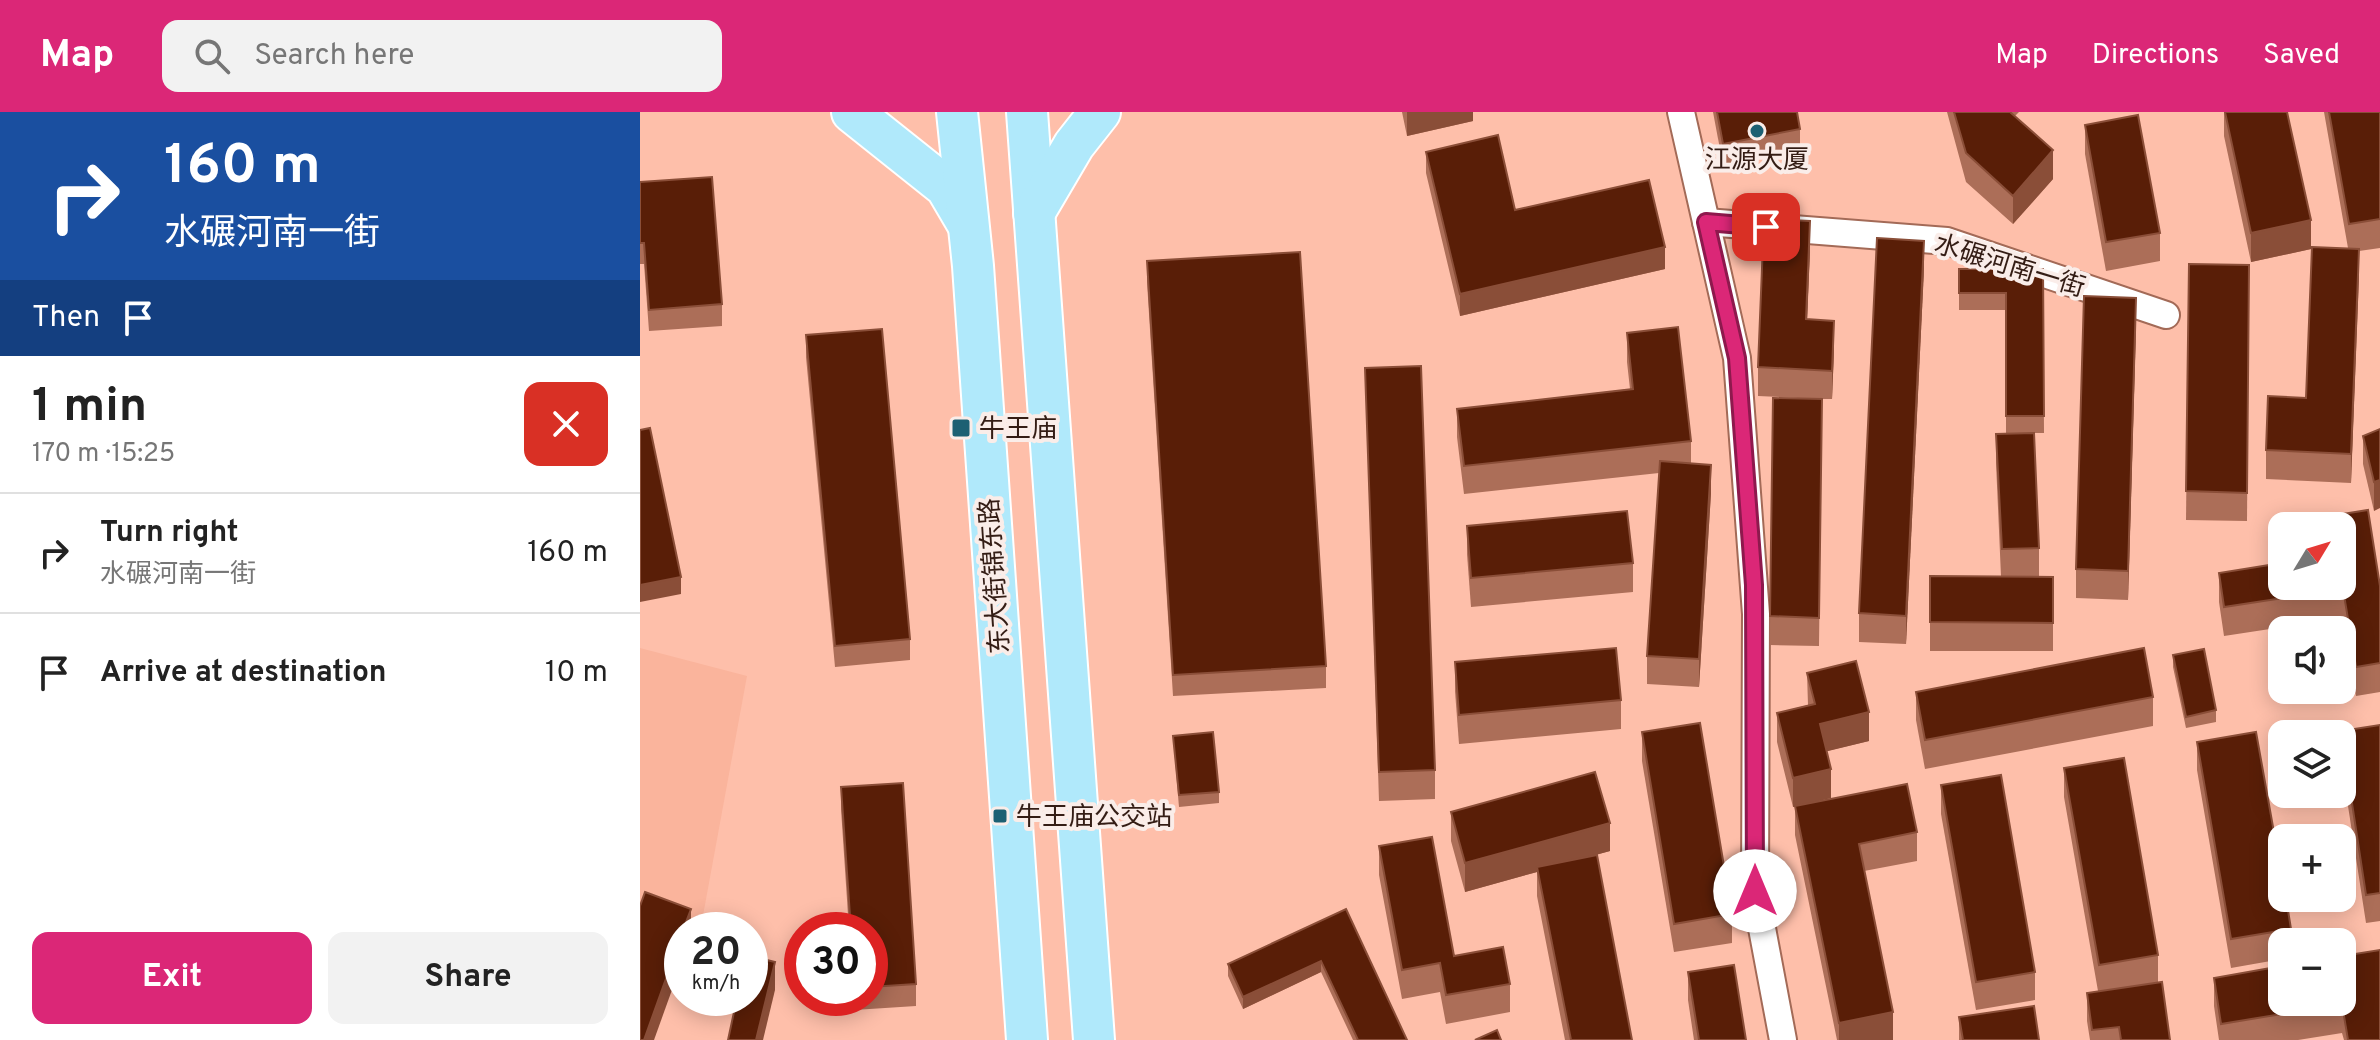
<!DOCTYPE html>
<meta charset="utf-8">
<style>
body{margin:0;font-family:Overpass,"Noto Sans SC",sans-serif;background:#f2f2f2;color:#222;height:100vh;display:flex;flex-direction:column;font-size:30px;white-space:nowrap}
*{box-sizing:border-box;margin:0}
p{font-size:26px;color:#767676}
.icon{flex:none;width:44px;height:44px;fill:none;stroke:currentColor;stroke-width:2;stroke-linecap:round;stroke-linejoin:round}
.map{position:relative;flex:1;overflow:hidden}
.sheet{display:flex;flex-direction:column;background:#fff;width:640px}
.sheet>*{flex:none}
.hud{background:#1a4fa0;color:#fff;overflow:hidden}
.needle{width:52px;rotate:52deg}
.fabs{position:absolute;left:1628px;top:400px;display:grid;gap:16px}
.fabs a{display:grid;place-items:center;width:88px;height:88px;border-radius:16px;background:#fff;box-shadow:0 4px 20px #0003;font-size:40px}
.speed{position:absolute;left:24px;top:800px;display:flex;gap:16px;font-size:40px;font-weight:700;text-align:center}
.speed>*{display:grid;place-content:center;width:104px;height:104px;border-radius:50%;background:#fff;box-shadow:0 4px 20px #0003;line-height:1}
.speed small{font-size:20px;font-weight:400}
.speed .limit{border:12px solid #d22;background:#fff;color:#111}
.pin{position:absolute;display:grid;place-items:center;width:68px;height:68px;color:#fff;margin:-34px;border-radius:16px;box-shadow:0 4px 12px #0006}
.me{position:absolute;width:88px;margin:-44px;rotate:0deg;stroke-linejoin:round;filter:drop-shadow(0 0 6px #0008)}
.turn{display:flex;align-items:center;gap:28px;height:168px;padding:0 32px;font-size:36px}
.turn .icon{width:104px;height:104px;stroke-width:2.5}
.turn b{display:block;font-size:56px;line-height:68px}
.then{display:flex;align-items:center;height:76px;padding:0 32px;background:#0003;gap:16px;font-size:30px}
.round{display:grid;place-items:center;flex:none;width:84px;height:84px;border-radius:16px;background:#f2f2f2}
.head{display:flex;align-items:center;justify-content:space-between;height:136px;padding:0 32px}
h1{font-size:48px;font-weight:700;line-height:60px}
.action{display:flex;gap:16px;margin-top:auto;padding:16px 32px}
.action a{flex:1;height:92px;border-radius:16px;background:#db2777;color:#fff;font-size:32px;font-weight:700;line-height:92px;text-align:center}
.action a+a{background:#f2f2f2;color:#222}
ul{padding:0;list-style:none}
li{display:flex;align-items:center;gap:24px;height:120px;padding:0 32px;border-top:2px solid #e0e0e0}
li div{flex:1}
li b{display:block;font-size:30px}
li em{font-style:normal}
header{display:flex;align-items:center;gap:48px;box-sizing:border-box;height:112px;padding:0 40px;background:#db2777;color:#fff}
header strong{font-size:38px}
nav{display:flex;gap:44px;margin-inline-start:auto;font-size:28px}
.search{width:560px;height:72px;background:#f2f2f2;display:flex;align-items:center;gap:20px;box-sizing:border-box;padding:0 28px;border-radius:16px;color:#767676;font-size:30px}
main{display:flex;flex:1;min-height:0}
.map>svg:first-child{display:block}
</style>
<header>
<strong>Map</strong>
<div class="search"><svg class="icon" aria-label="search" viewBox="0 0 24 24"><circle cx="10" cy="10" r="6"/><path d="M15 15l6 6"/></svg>Search here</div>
<nav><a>Map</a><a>Directions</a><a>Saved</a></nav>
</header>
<main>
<section class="sheet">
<div class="hud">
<div class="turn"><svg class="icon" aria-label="right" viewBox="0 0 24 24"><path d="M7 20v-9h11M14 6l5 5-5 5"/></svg><div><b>160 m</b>水碾河南一街</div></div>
<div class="then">Then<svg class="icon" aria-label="arrive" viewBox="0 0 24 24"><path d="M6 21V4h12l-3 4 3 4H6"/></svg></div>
</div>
<div class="head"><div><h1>1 min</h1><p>170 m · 15:25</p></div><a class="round" style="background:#d93025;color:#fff"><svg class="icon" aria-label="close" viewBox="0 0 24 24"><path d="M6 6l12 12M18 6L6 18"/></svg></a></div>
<ul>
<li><svg class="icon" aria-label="right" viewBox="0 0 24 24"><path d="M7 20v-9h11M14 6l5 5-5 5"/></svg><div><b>Turn right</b><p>水碾河南一街</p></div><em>160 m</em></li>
<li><svg class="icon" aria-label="arrive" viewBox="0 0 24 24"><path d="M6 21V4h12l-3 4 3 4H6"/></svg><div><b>Arrive at destination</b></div><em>10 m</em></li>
</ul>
<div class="action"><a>Exit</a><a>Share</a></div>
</section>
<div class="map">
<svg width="1740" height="928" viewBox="0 0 1740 928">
<rect width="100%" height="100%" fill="#febfaa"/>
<!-- built -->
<path fill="#fab49c" d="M0 536 107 564 62 809 0 793Z"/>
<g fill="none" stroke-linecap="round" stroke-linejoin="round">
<!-- minor casing -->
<g stroke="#a36a57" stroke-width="30">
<g id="minor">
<path d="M1041 0 1097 246 1116 502 1115 779 1143 928"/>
<path d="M1066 110 1307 129 1526 203"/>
</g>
</g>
<!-- primary casing -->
<g stroke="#fff" stroke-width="44">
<g id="primary">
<path d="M212 0 306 75 326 109"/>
<path d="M317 0 333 154 387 928"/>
<path d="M387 0 454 928"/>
<path d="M394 101 434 33 460 0"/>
</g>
</g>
<!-- minor -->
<use href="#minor" stroke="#fff" stroke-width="26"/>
<!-- primary -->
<use href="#primary" stroke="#b0e9fb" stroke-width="40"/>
</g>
<!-- wall -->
<g fill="#ac6e58">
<path d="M762 0H833V9L767 24Z"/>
<path d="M1073 0H1157L1160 17V38L1083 53Z"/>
<path d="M1307 0H1379L1375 4 1413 67 1373 112 1326 70Z"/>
<path d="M1584 0H1647L1671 137 1611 150 1584 24Z"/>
<path d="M1684 0H1740V136L1719 139 1711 371 1626 367V338L1666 286 1708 136Z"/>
<path d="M1445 13 1520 121V149L1466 159 1445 42Z"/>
<path d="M786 40 875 98 1025 157 820 204 786 61Z"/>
<path d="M0 70 82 192V214L9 219 4 152H0Z"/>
<path d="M1170 138 1167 207 1194 238 1192 287H1182L1179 534 1130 533 1133 286 1178 287 1118 284V255Z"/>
<path d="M507 149 686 554V576L533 584 507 170Z"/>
<path d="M1549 152 1609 153 1607 409 1546 408Z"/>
<path d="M1284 157 1266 532 1219 530V501Z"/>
<path d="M1319 157H1403L1404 321H1394L1399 436V464L1413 465V539H1290V464H1361L1356 351V322L1381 321H1366V198H1319Z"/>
<path d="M1496 214 1488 488 1436 486V457Z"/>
<path d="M987 221 1051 329V351L1071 381 1059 575 1007 572V544L1019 361 824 382 817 325V297L990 277 987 250Z"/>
<path d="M166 223 270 527V548L195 555 166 245Z"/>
<path d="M725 256 795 658V687L739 689Z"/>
<path d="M1740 317 1734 399 1723 352V324Z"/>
<path d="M1728 398 1740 474V580L1716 584 1703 506 1584 524 1579 490V461L1642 451V474H1702V414H1690V404Z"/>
<path d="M827 414 993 451V480L831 495 827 442Z"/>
<path d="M1533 543 1576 598V610L1546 616 1533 555Z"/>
<path d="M815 550 981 588V617L819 632 815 579Z"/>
<path d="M1167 561 1229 629 1187 639 1191 686 1161 693 1277 720V749L1224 759 1253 928H1197L1155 723V695H1153L1137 630V601L1168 593Z"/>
<path d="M1276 580 1513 585V614L1285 657 1276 608Z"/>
<path d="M1740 613V809L1726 811 1702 655V622Z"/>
<path d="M1002 620 1092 802V831L1034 840 1002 649Z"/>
<path d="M533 624 579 680V691L539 695Z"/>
<path d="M1557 630 1651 817V830H1642V847L1591 856 1557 658Z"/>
<path d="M1424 656 1518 843V871L1530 928H1450L1447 909V881L1458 879 1424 685Z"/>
<path d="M1301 673 1395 860V888L1336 898 1301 702Z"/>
<path d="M201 675 276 872V894L214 898V886H230V818H209L201 697Z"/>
<path d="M811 700 970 739 951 744 992 928H925L897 784V760L825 780 811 729Z"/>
<path d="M739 734 814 844 870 872V900L806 912 800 880 762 887 739 763Z"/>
<path d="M706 797 767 928H713L681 860 603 897 588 864V852Z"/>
<path d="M1048 860 1106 928H1054L1048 888Z"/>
<path d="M1574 866 1702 890 1740 928H1704L1702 921 1658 928H1579L1574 894Z"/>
<path d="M135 878 95 898 65 891V886H110Z"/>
<path d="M1319 905 1399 928H1319Z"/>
</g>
<!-- shaded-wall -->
<g fill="#8a4e38">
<path d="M767 0H833V9L767 24Z"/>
<path d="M1413 38V67L1373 112V84Z"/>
<path d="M1671 108V137L1611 150V121Z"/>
<path d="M1170 109V138L1166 236V207Z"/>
<path d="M1284 129V157L1266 532V504Z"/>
<path d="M1025 135V157L820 204V182Z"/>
<path d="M1719 137V165L1711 371V342Z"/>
<path d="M1496 186V214L1488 488V459Z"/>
<path d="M1194 209V238L1192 287V259Z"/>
<path d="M1071 353V381L1059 575V547Z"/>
<path d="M1740 368V396L1734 399V370Z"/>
<path d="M41 465V482L0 490V473Z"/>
<path d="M1229 600V629L1180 641V612Z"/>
<path d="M1191 657V686L1153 695V666Z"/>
<path d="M970 711V739L898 759 897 755V760L825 780V751Z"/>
<path d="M51 797V818H43Z"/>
<path d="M42 822V850L14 928H4Z"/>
<path d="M681 849V860L603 897V885Z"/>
<path d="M135 850V878L123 928H116Z"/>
<path d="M1253 900V928H1199V911Z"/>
</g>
<!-- building -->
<g fill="#591e07" stroke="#8a4e38" stroke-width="2">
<path d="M1077 0H1157L1160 17 1083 32Z"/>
<path d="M1314 0H1370L1413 38 1373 84 1326 41Z"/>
<path d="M1585 0H1647L1671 108 1611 121Z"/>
<path d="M1689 0H1740V107L1709 112Z"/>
<path d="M1498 3 1520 121 1466 130 1445 13Z"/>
<path d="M858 23 875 98 1009 68 1025 135 820 182 786 40Z"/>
<path d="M72 65 82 192 9 198 4 131H0V70Z"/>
<path d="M1124 107 1170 109 1166 207 1194 209 1192 259 1118 255Z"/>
<path d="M1237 126 1284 129 1266 504 1219 501Z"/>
<path d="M1672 135 1719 137 1711 342 1626 338 1628 284 1666 286Z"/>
<path d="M660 140 686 554 533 563 507 149Z"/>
<path d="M1549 152 1609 153 1607 381 1546 379Z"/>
<path d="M1319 157H1403L1404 304H1366V181H1319Z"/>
<path d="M1444 184 1496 186 1488 459 1436 457Z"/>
<path d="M1038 215 1051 329 824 354 817 297 993 277 987 221Z"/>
<path d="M242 217 270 527 195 534 166 223Z"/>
<path d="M781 254 795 658 739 660 725 256Z"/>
<path d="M1133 286 1182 287 1179 506 1130 504Z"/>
<path d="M10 316 41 465 0 473V318Z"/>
<path d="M1740 317V368L1734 370 1723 324Z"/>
<path d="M1394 321 1399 436 1362 437 1356 322Z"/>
<path d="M1020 349 1071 353 1059 547 1007 544Z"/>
<path d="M1728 398 1740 474V551L1716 555 1703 477 1584 495 1579 461 1642 451V474H1702V414H1692L1690 404Z"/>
<path d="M987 399 993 451 831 466 827 414Z"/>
<path d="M1290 464 1413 465V511L1290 510Z"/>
<path d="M976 536 981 588 819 603 815 550Z"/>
<path d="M1504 536 1513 585 1285 628 1276 580Z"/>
<path d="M1564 537 1576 598 1546 605 1533 543Z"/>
<path d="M1216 549 1229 600 1180 612 1191 657 1153 666 1137 601 1175 592 1167 561Z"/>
<path d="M1060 611 1092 802 1034 812 1002 620Z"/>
<path d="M1740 613V781L1726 783 1701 619Z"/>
<path d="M573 620 579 680 539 683 533 624Z"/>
<path d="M1616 620 1642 765V786H1646L1651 817 1591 827 1557 630Z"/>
<path d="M1484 646 1518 843 1459 853 1424 656Z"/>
<path d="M955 660 970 711 825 751 811 700Z"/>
<path d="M1361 663 1395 860 1336 870 1301 673Z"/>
<path d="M263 671 276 872 230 875V818H211L201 675Z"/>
<path d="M1267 672 1277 720 1219 732 1253 900 1199 911 1155 694Z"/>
<path d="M792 725 814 844 863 835 870 872 806 883 800 851 762 858 739 734Z"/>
<path d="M957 743 992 928H931L897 755Z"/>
<path d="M5 780 51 797 43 818H42V822L4 928H0V794Z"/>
<path d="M706 797 767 928H718L681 849 603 885 588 852Z"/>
<path d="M1740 838V928H1708L1702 892 1581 912 1574 866 1642 854V890H1702V844Z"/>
<path d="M110 844 135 850 116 928H88L97 886H110Z"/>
<path d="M1094 853 1106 928H1059L1048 860Z"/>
<path d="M1522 870 1530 928H1481L1479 915 1452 918 1447 881Z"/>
<path d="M1394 894 1399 928H1323L1319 905Z"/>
<path d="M857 918 861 928H835Z"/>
</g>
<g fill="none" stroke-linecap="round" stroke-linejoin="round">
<!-- route casing -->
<g stroke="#8e194d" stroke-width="20">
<path id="route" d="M1115 779 1114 473 1097 246 1066 110 1126 115"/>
</g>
<!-- route -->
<use href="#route" stroke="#db2777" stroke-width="14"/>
</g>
<!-- markers -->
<g fill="#1c6073" stroke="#faede9" stroke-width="3">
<circle cx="1117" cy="19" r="8"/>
<rect x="311" y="306" width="20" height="20" rx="4"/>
<rect x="352" y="696" width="16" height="16" rx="4"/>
</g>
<g text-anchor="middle" stroke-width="8" stroke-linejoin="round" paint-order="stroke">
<!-- poi labels -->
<g font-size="26" fill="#341d15" stroke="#faede9" text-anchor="start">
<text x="1117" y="56" text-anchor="middle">江源大厦</text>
<text x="339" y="325">牛王庙</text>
<text x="376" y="713">牛王庙公交站</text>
</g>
<!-- street labels -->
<g font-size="26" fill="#341d15" stroke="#faede9">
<text transform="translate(1370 153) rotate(17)" y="9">水碾河南一街</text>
<text transform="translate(354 464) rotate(-94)" y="9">东大街锦东路</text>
</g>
</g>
</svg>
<div class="fabs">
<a><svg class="needle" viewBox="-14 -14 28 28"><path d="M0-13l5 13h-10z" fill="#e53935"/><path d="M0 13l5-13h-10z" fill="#767676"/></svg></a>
<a><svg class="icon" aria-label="sound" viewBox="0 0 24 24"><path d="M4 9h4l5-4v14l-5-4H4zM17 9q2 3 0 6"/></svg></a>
<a><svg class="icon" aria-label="layers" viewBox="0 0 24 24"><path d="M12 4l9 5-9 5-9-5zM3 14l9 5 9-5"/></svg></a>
<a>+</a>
<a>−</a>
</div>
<div class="speed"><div>20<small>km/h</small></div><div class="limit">30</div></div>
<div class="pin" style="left:1126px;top:115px;background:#d93025"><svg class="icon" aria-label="arrive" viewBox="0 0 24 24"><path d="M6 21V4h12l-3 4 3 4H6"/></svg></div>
<svg class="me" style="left:1115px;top:779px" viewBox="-20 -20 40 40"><circle r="19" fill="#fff"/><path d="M0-13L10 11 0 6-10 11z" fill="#db2777"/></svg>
</div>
</main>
